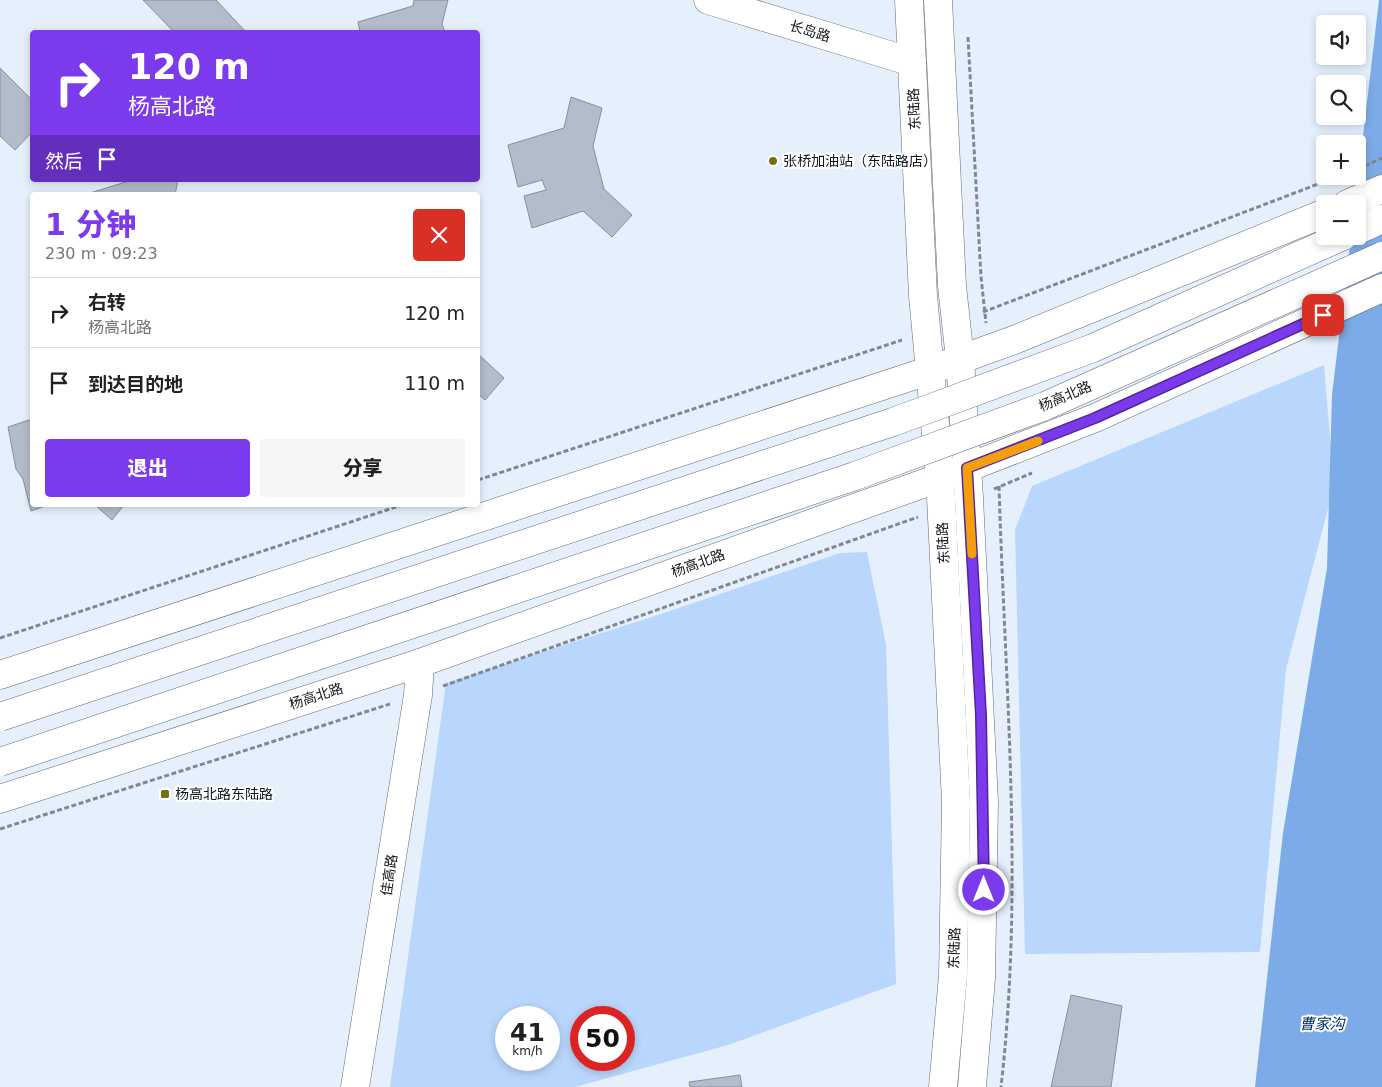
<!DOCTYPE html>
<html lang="zh">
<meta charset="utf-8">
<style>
body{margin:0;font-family:"DejaVu Sans","Noto Sans SC",sans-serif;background:#f6f6f6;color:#222;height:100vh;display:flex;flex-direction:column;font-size:19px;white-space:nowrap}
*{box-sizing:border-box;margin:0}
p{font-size:16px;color:#767676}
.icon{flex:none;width:28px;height:28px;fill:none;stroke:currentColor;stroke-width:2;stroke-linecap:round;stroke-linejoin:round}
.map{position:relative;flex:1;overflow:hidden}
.side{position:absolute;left:30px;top:192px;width:450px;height:315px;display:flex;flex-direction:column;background:#fff;border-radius:5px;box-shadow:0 2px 8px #0003}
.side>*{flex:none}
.hud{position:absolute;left:30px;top:30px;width:450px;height:152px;border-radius:5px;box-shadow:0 2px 8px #0003;background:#7c3aed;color:#fff;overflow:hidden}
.controls{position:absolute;left:1316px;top:15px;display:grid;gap:10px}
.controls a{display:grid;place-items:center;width:50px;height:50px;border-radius:5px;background:#fff;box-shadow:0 2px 8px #0003;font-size:25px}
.speed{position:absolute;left:495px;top:1006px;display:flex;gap:10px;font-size:25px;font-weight:700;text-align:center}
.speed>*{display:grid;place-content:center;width:65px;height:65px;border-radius:50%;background:#fff;box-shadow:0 2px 8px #0003;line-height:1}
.speed small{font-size:12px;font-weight:400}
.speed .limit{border:8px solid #d22;background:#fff;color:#111}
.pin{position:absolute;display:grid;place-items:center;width:42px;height:42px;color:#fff;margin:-21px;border-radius:10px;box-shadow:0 2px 8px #0006}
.me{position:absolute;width:55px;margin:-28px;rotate:0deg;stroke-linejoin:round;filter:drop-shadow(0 0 4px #0008)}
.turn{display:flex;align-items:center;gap:18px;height:105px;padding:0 15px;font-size:22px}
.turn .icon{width:65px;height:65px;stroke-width:2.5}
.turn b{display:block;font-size:35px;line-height:42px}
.then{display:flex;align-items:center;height:48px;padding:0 15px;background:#0003;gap:10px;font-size:19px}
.round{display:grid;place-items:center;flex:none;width:52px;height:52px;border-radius:5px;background:#f6f6f6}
.overview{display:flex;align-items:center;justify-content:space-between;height:85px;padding:0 15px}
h1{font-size:30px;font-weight:800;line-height:38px;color:#7c3aed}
.button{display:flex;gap:10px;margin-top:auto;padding:10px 15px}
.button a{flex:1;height:58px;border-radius:5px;background:#7c3aed;color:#fff;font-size:20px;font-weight:800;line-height:58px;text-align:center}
.button a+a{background:#f6f6f6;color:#222}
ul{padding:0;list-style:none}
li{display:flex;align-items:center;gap:15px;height:70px;padding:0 15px;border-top:1px solid #e0e0e0}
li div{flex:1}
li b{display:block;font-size:19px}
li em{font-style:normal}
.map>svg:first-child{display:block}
</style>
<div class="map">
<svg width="1382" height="1087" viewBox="0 0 1382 1087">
<rect width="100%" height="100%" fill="#e6f0fd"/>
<!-- green -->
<g fill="#b9d6fc" fill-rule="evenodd">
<path d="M1324 365 1334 486 1286 669 1260 952 1025 954 1015 530 1032 486Z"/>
<path d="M867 552 886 645 896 984 728 1045 575 1087H390L446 683 664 613 840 553ZM506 1018H549V1060H506ZM581 1018H624V1060H581Z"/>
</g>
<!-- water -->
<path fill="#7dabe7" d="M1379 0H1382V1087H1255L1283 833 1327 568 1332 395 1351 236H1358V204H1355Z"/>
<!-- building -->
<g fill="#b3bcc9" stroke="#868f9b">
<path d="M143 0H216L246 32H174Z"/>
<path d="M414 0H448L442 24 445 32H360L358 22 413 6Z"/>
<path d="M0 68 32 100V132L15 150 0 136Z"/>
<path d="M571 97 602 108 593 146 604 189 632 215 612 237 583 211 532 228 524 196 546 190 542 180 518 187 508 145 564 128Z"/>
<path d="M132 180H178L175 195H91L90 193Z"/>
<path d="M478 354 504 378 485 400 478 394Z"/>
<path d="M32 419V505H48L31 511 23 479 16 469 8 427Z"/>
<path d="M95 505H124L112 520Z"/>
<path d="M1071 995 1122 1006 1111 1087H1051Z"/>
<path d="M740 1075 742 1087H690L689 1082Z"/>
</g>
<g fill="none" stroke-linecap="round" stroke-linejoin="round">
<!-- minor casing -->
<g stroke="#616a75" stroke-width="29">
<g id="minor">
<path d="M708 0 912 62"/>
<path d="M355 1087 418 695 420 663"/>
</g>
</g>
<!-- major casing -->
<g stroke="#616a75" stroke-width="29">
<g id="major">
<path d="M909 0 923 296 940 477 956 802 953 976 943 1087"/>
<path d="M938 0 952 286 960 359 969 498 984 802 981 978 972 1087"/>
<path d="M1347 204 1382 189"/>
<path d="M0 675 931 370 1014 340 1325 213"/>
<path d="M0 799 420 663 967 468 1095 418 1382 288"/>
</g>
</g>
<!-- highway casing -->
<g stroke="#616a75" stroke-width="29">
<path id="highway" d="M1358 230 1382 219"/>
</g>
<!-- path -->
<g stroke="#818890" stroke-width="3" stroke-dasharray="5 2.5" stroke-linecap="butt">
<path d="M968 37 981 277 986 323"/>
<path d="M1358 169 1382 158"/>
<path d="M983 312 1339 176"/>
<path d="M478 480 902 340"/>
<path d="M999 486C1005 687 1024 886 1001 1087"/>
<path d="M994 489 1032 473"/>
<path d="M0 638 402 505"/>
<path d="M443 686 918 517"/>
<path d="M0 829 390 704"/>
</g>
<!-- minor -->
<use href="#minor" stroke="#fff" stroke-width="28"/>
<!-- major -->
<use href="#major" stroke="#fff" stroke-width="28"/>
<!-- highway -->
<use href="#highway" stroke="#fff" stroke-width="28"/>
<!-- highway-bridge casing -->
<g stroke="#616a75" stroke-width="29" stroke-linecap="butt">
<g id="highway-bridge">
<path d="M0 717 893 422 1093 348 1343 236"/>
<path d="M0 762 855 476 1045 406 1382 256"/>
</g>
</g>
<!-- highway-bridge -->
<use href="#highway-bridge" stroke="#fff" stroke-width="28"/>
</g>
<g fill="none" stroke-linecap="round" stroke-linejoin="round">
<!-- route casing -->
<g stroke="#51269a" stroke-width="12">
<path id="route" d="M984 890 981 715 967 468 1095 418 1323 315"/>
</g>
<!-- route -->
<use href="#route" stroke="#7c3aed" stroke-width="9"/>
<!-- slow -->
<path stroke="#f59e0b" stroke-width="9" d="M972 554 967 468 1038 441"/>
</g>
<!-- markers -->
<g fill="#766f10" stroke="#fff" stroke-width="2">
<circle cx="773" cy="161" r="5"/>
<rect x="160" y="789" width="10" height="10" rx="2.5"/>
</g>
<g text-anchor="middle" stroke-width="4" stroke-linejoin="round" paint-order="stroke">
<!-- street labels -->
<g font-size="14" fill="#12161a" stroke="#fff">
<text transform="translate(810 31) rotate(17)" y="5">长岛路</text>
<text transform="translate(914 109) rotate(-93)" y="5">东陆路</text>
<text transform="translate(1065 396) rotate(-23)" y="5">杨高北路</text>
<text transform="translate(943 543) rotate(-93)" y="5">东陆路</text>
<text transform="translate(698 563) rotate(-20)" y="5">杨高北路</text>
<text transform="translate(316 696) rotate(-18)" y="5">杨高北路</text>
<text transform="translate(389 875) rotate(-81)" y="5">佳高路</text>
<text transform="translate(954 948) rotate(-88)" y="5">东陆路</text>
</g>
<!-- poi labels -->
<g font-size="14" fill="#12161a" stroke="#fff" text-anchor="start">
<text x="783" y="166">张桥加油站（东陆路店）</text>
<text x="175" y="799">杨高北路东陆路</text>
</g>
<!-- water labels -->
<g font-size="15" font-style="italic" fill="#002d61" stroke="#fff">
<text x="1322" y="1029">曹家沟</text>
</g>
</g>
</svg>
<div class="controls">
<a><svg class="icon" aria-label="sound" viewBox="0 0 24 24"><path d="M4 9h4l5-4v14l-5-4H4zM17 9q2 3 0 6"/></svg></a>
<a><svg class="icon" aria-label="search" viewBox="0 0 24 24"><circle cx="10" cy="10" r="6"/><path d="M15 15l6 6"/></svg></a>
<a>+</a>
<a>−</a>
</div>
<div class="speed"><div>41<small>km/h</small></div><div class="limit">50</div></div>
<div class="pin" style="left:1323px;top:315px;background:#d93025"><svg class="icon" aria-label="arrive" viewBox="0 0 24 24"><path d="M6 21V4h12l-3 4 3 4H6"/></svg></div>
<svg class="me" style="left:984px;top:890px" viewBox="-20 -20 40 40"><circle r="17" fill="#7c3aed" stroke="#fff" stroke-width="3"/><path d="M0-11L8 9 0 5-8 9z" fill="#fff"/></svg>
<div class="hud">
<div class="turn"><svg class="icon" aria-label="right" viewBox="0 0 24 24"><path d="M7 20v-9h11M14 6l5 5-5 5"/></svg><div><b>120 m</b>杨高北路</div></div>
<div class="then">然后<svg class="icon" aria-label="arrive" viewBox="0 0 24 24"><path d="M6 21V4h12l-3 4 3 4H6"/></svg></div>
</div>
<section class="side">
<div class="overview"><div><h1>1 分钟</h1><p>230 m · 09:23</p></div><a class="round" style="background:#d93025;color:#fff"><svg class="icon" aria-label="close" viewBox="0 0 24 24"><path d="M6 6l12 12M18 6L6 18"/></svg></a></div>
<ul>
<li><svg class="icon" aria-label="right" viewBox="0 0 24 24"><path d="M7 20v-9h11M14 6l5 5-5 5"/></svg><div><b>右转</b><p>杨高北路</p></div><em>120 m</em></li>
<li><svg class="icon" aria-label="arrive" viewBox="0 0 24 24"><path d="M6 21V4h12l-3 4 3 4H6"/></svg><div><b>到达目的地</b></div><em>110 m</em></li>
</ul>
<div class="button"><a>退出</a><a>分享</a></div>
</section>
</div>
